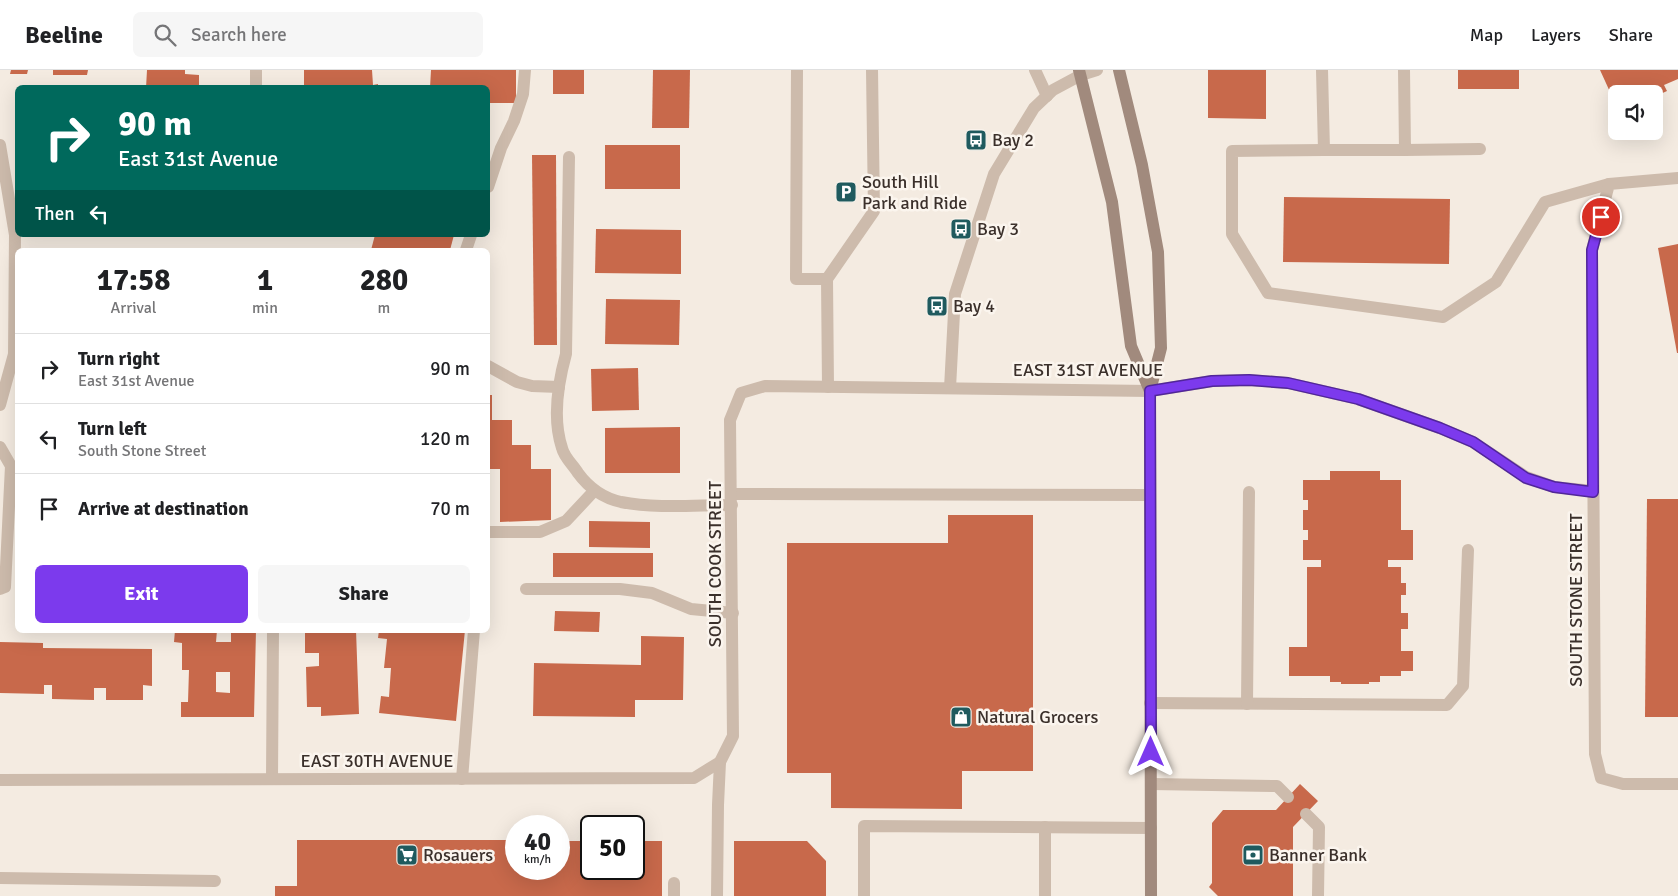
<!DOCTYPE html>
<style>
body{margin:0;font-family:Signika,sans-serif;background:#f6f6f6;color:#202124;height:100vh;display:flex;flex-direction:column;font-size:19px;white-space:nowrap}
*{box-sizing:border-box;margin:0}
p{font-size:16px;color:#757577}
.icon{flex:none;width:28px;height:28px;fill:none;stroke:currentColor;stroke-width:2;stroke-linecap:round;stroke-linejoin:round}
.map{position:relative;flex:1;overflow:hidden}
.side{position:absolute;left:15px;top:178px;width:475px;height:385px;display:flex;flex-direction:column;background:#fff;border-radius:8px;box-shadow:0 5px 20px #0002}
.side>*{flex:none}
.banner{position:absolute;left:15px;top:15px;width:475px;height:152px;border-radius:8px;box-shadow:0 5px 20px #0002;background:#00695c;color:#fff;overflow:hidden}
.fabs{position:absolute;left:1608px;top:15px;display:grid;gap:10px}
.fabs a{display:grid;place-items:center;width:55px;height:55px;border-radius:8px;background:#fff;box-shadow:0 5px 20px #0002;font-size:25px}
.speed{position:absolute;left:505px;top:745px;display:flex;gap:10px;font-size:25px;font-weight:700;text-align:center}
.speed>*{display:grid;place-content:center;width:65px;height:65px;border-radius:50%;background:#fff;box-shadow:0 5px 20px #0002;line-height:1}
.speed small{font-size:12px;font-weight:400}
.speed .limit{border:2px solid #111;border-radius:8px;background:#fff;color:#111}
.pin{position:absolute;display:grid;place-items:center;width:42px;height:42px;color:#fff;margin:-21px;border:2px solid #fff;border-radius:50%;box-shadow:0 1px 5px #0007}
.me{position:absolute;width:55px;margin:-28px;rotate:0deg;stroke-linejoin:round;filter:drop-shadow(0 0 4px #0008)}
.turn{display:flex;align-items:center;gap:18px;height:105px;padding:0 20px;font-size:22px}
.turn .icon{width:65px;height:65px;stroke-width:2.5}
.turn b{display:block;font-size:35px;line-height:42px}
.then{display:flex;align-items:center;height:48px;padding:0 20px;background:#0003;gap:10px;font-size:19px}
.eta{display:flex;justify-content:space-evenly;align-items:center;height:85px;text-align:center}
.eta b{font-size:30px;font-weight:700;line-height:35px}
.cta{display:flex;gap:10px;margin-top:auto;padding:10px 20px}
.cta a{flex:1;height:58px;border-radius:8px;background:#7c3aed;color:#fff;font-size:20px;font-weight:700;line-height:58px;text-align:center}
.cta a+a{background:#f6f6f6;color:#202124}
ul{padding:0;list-style:none}
li{display:flex;align-items:center;gap:15px;height:70px;padding:0 20px;border-top:1px solid #e0e0e0}
li div{flex:1}
li b{display:block;font-size:19px}
li em{font-style:normal}
header{display:flex;align-items:center;gap:30px;box-sizing:border-box;height:70px;padding:0 25px;background:#fff;border-bottom:1px solid #e0e0e0}
header strong{font-size:24px}
nav{display:flex;gap:28px;margin-inline-start:auto;font-size:18px}
.search{width:350px;height:45px;background:#f6f6f6;display:flex;align-items:center;gap:12px;box-sizing:border-box;padding:0 18px;border-radius:8px;color:#757577;font-size:19px}
.map>svg:first-child{display:block}
</style>
<header>
<strong>Beeline</strong>
<div class="search"><svg class="icon" aria-label="search" viewBox="0 0 24 24"><circle cx="10" cy="10" r="6"/><path d="M15 15l6 6"/></svg>Search here</div>
<nav><a>Map</a><a>Layers</a><a>Share</a></nav>
</header>
<div class="map">
<svg width="1678" height="826" viewBox="0 0 1678 826">
<rect width="100%" height="100%" fill="#f4ebe1"/>
<!-- building -->
<g fill="#c8694b" fill-rule="evenodd">
<path d="M11 0H28L27 4H10Z"/>
<path d="M53 0H88L87 5H53Z"/>
<path d="M147 0H185V4L199 5V18H146Z"/>
<path d="M304 0H372L373 15 378 14V18H304Z"/>
<path d="M431 0H516V33H488V18H430Z"/>
<rect x="553" y="0" width="31" height="24"/>
<path d="M653 0H690L689 58H652Z"/>
<path d="M1208 0H1266V49L1208 48Z"/>
<rect x="1458" y="0" width="61" height="19"/>
<path d="M1600 0H1678V9L1664 15 1667 21 1654 27V24H1616V35Z"/>
<rect x="605" y="75" width="75" height="44"/>
<path d="M532 85H556L557 275H534Z"/>
<path d="M1284 127 1450 129 1449 194 1283 192Z"/>
<path d="M596 159 681 160V204L595 203Z"/>
<path d="M375 165H454L450 180H371Z"/>
<path d="M1678 174V283H1677L1658 178Z"/>
<path d="M606 229 680 230 679 275 605 274Z"/>
<path d="M638 298 639 340 592 341 591 299Z"/>
<path d="M488 325H492V350H512V375H531V399H551V450L500 452V399H488Z"/>
<path d="M680 357V403H605V358Z"/>
<path d="M1330 401H1380V410H1401V460H1413V490H1388V497H1401V513H1406V525H1401V543H1408V559H1401V581H1413V601H1401V606H1380V612H1369V614H1341V612H1330V606H1289V577H1307V497H1321V490H1303V470H1308V460H1303V440H1308V430H1303V410H1330Z"/>
<path d="M1647 429H1678V647H1645Z"/>
<path d="M948 445H1033V701H962V739L831 738V703H787V473H948Z"/>
<path d="M589 451 650 452V478L589 477Z"/>
<rect x="553" y="483" width="100" height="24"/>
<path d="M555 541 600 542 599 562 554 561Z"/>
<path d="M175 560H217L216 572H231V560H256L254 647H181V632H188L189 600H182V573L174 572ZM216 602H230V623L216 622Z"/>
<path d="M305 560H356L359 644 321 646V637H307L306 597 319 596V583H305Z"/>
<path d="M379 560H465L456 651 379 643 381 626 389 627 391 598H384L387 569 378 568Z"/>
<path d="M641 566 684 567 683 630H635V647L533 646 534 593 641 595Z"/>
<path d="M0 572 43 573V578L152 579V616L143 615V630H106V618H94V630L52 629V615H44V624L0 623Z"/>
<path d="M1300 714 1318 731 1293 757V826H1218L1209 817 1212 813V753L1223 740H1276Z"/>
<path d="M297 770H516V799H559V771H591V799H634V771H662V826H275V816H297Z"/>
<path d="M734 771H807L826 791V826H734Z"/>
</g>
<g fill="none" stroke-linecap="round" stroke-linejoin="round">
<!-- lane -->
<g stroke="#cdbbac" stroke-width="12">
<path d="M256 0V18"/>
<path d="M797 0 796 209H827L828 317"/>
<path d="M1035 0 1047 26"/>
<path d="M1322 0 1324 80H1405"/>
<path d="M1404 0 1405 80 1480 79"/>
<path d="M0 75 15 165 14 284 0 335"/>
<path d="M1324 80 1232 81V164L1268 223 1443 247 1496 212 1545 132 1609 114"/>
<path d="M569 87 566 284C558 313 552 348 562 378 564 387 573 395 578 403 589 418 603 428 621 432 657 439 696 435 732 435"/>
<path d="M488 117 501 78 514 51 523 24 525 0"/>
<path d="M466 180 471 165"/>
<path d="M827 209 874 141 872 0"/>
<path d="M488 296 517 312 532 316 559 317"/>
<path d="M950 318 955 224 994 104 1034 38 1053 20 1081 5 1097 0"/>
<path d="M0 377 11 396 5 517 0 519"/>
<path d="M732 424 1150 425"/>
<path d="M488 462H540L566 451 594 421"/>
<path d="M526 519H620L652 523 691 539 733 543"/>
<path d="M1150 633 1447 635 1463 616 1468 480"/>
<path d="M1247 634 1249 422"/>
<path d="M272 709 273 560"/>
<path d="M462 709 474 560"/>
<path d="M1151 714 1277 716 1288 727"/>
<path d="M1306 744 1319 757 1318 826"/>
<path d="M0 808 215 811"/>
<path d="M674 826V813"/>
<path d="M717 826 718 735 720 692"/>
<path d="M864 826V756L1151 758"/>
<path d="M1045 826V757"/>
</g>
<!-- street -->
<g stroke="#cdbbac" stroke-width="12">
<path d="M1678 108 1609 114 1592 180 1595 684 1601 708 1623 714H1678"/>
<path d="M0 710 694 708 720 692 733 666 730 350 741 323 765 316 1150 321 1212 311 1249 310 1288 313 1358 329 1440 358 1473 372 1526 407 1554 417 1593 421"/>
</g>
<!-- secondary -->
<g stroke="#a18a7d" stroke-width="12">
<path d="M1079 0 1112 132 1131 276 1150 321"/>
<path d="M1119 0 1142 95 1158 182 1161 278 1150 321 1151 826"/>
</g>
</g>
<g fill="none" stroke-linecap="round" stroke-linejoin="round">
<!-- route casing -->
<g stroke="#51269a" stroke-width="12">
<path id="route" d="M1151 682 1150 321 1212 311 1249 310 1288 313 1358 329 1440 358 1473 372 1526 408 1554 417 1593 422 1592 180 1601 147"/>
</g>
<!-- route -->
<use href="#route" stroke="#7c3aed" stroke-width="9"/>
</g>
<!-- icons -->
<defs>
<g id="bus-square" transform="scale(1.125)"><rect x="-9" y="-9" width="18" height="18" rx="4" fill="#1f5a5e" stroke="#fbf5ee"/><path d="M-5-6H5V4H4V6H2V4H-2V6H-4V4H-5ZM-3.5-4V0h7V-4ZM-3.5 1.2v1.5H-2V1.2ZM2 1.2v1.5H3.5V1.2Z" fill="#fff"/></g>
<g id="parking-square" transform="scale(1.125)"><rect x="-9" y="-9" width="18" height="18" rx="4" fill="#1f5a5e" stroke="#fbf5ee"/><path d="M-3.5-5.5H1a3.5 3.5 0 0 1 0 7H-1V5.5H-3.5ZM-1-3.4V-.6H.8a1.4 1.4 0 0 0 0-2.8Z" fill="#fff"/></g>
<g id="shop-square" transform="scale(1.125)"><rect x="-9" y="-9" width="18" height="18" rx="4" fill="#1f5a5e" stroke="#fbf5ee"/><path d="M-5-2.5h2.3a2.7 3.5 0 0 1 5.4 0H5L5.5 6h-11ZM-1.5-2.5h3a1.5 2.3 0 0 0-3 0Z" fill="#fff"/></g>
<g id="supermarket-square" transform="scale(1.125)"><rect x="-9" y="-9" width="18" height="18" rx="4" fill="#1f5a5e" stroke="#fbf5ee"/><path d="M-6-5.5h2.5l.6 2H6L4.5 2H-2.5L-4.4-4H-6ZM-1.5 3.2a1.3 1.3 0 1 0 .1 0ZM3 3.2a1.3 1.3 0 1 0 .1 0Z" fill="#fff"/></g>
<g id="bank-square" transform="scale(1.125)"><rect x="-9" y="-9" width="18" height="18" rx="4" fill="#1f5a5e" stroke="#fbf5ee"/><path d="M-6-4H6V4H-6ZM0-2.3a2.3 2.3 0 1 0 0 4.6a2.3 2.3 0 1 0 0-4.6Z" fill="#fff"/></g>
</defs>
<g fill-rule="evenodd">
<use href="#bus-square" x="976" y="70"/>
<use href="#parking-square" x="846" y="122"/>
<use href="#bus-square" x="961" y="159"/>
<use href="#bus-square" x="937" y="236"/>
<use href="#shop-square" x="961" y="647"/>
<use href="#supermarket-square" x="407" y="785"/>
<use href="#bank-square" x="1253" y="785"/>
</g>
<g text-anchor="middle" stroke-width="5" stroke-linejoin="round" paint-order="stroke">
<!-- poi labels -->
<g font-size="18" fill="#3b302b" stroke="#fbf5ee" text-anchor="start">
<text x="992" y="76">Bay 2</text>
<text x="862" y="118">South Hill<tspan x="862" dy="21">Park and Ride</tspan></text>
<text x="977" y="165">Bay 3</text>
<text x="953" y="242">Bay 4</text>
<text x="977" y="653">Natural Grocers</text>
<text x="423" y="791">Rosauers</text>
<text x="1269" y="791">Banner Bank</text>
</g>
<!-- street labels -->
<g font-size="18" fill="#3b302b" stroke="#fbf5ee">
<text x="1088" y="306">EAST 31ST AVENUE</text>
<text transform="translate(715 494) rotate(-90)" y="6">SOUTH COOK STREET</text>
<text transform="translate(1576 530) rotate(-90)" y="6">SOUTH STONE STREET</text>
<text x="377" y="697">EAST 30TH AVENUE</text>
</g>
</g>
</svg>
<div class="fabs">
<a><svg class="icon" aria-label="sound" viewBox="0 0 24 24"><path d="M4 9h4l5-4v14l-5-4H4zM17 9q2 3 0 6"/></svg></a>
</div>
<div class="speed"><div>40<small>km/h</small></div><div class="limit">50</div></div>
<div class="pin" style="left:1601px;top:147px;background:#d93025"><svg class="icon" aria-label="arrive" viewBox="0 0 24 24"><path d="M6 21V4h12l-3 4 3 4H6"/></svg></div>
<svg class="me" style="left:1151px;top:682px" viewBox="-20 -20 40 40"><path d="M0-17L14 15 0 8-14 15z" fill="#7c3aed" stroke="#fff" stroke-width="4"/></svg>
<div class="banner">
<div class="turn"><svg class="icon" aria-label="right" viewBox="0 0 24 24"><path d="M7 20v-9h11M14 6l5 5-5 5"/></svg><div><b>90 m</b>East 31st Avenue</div></div>
<div class="then">Then<svg class="icon" aria-label="left" viewBox="0 0 24 24"><path d="M17 20v-9H6M10 6l-5 5 5 5"/></svg></div>
</div>
<section class="side">
<div class="eta">
<div><b>17:58</b><p>Arrival</p></div>
<div><b>1</b><p>min</p></div>
<div><b>280</b><p>m</p></div>
</div>
<ul>
<li><svg class="icon" aria-label="right" viewBox="0 0 24 24"><path d="M7 20v-9h11M14 6l5 5-5 5"/></svg><div><b>Turn right</b><p>East 31st Avenue</p></div><em>90 m</em></li>
<li><svg class="icon" aria-label="left" viewBox="0 0 24 24"><path d="M17 20v-9H6M10 6l-5 5 5 5"/></svg><div><b>Turn left</b><p>South Stone Street</p></div><em>120 m</em></li>
<li><svg class="icon" aria-label="arrive" viewBox="0 0 24 24"><path d="M6 21V4h12l-3 4 3 4H6"/></svg><div><b>Arrive at destination</b></div><em>70 m</em></li>
</ul>
<div class="cta"><a>Exit</a><a>Share</a></div>
</section>
</div>
